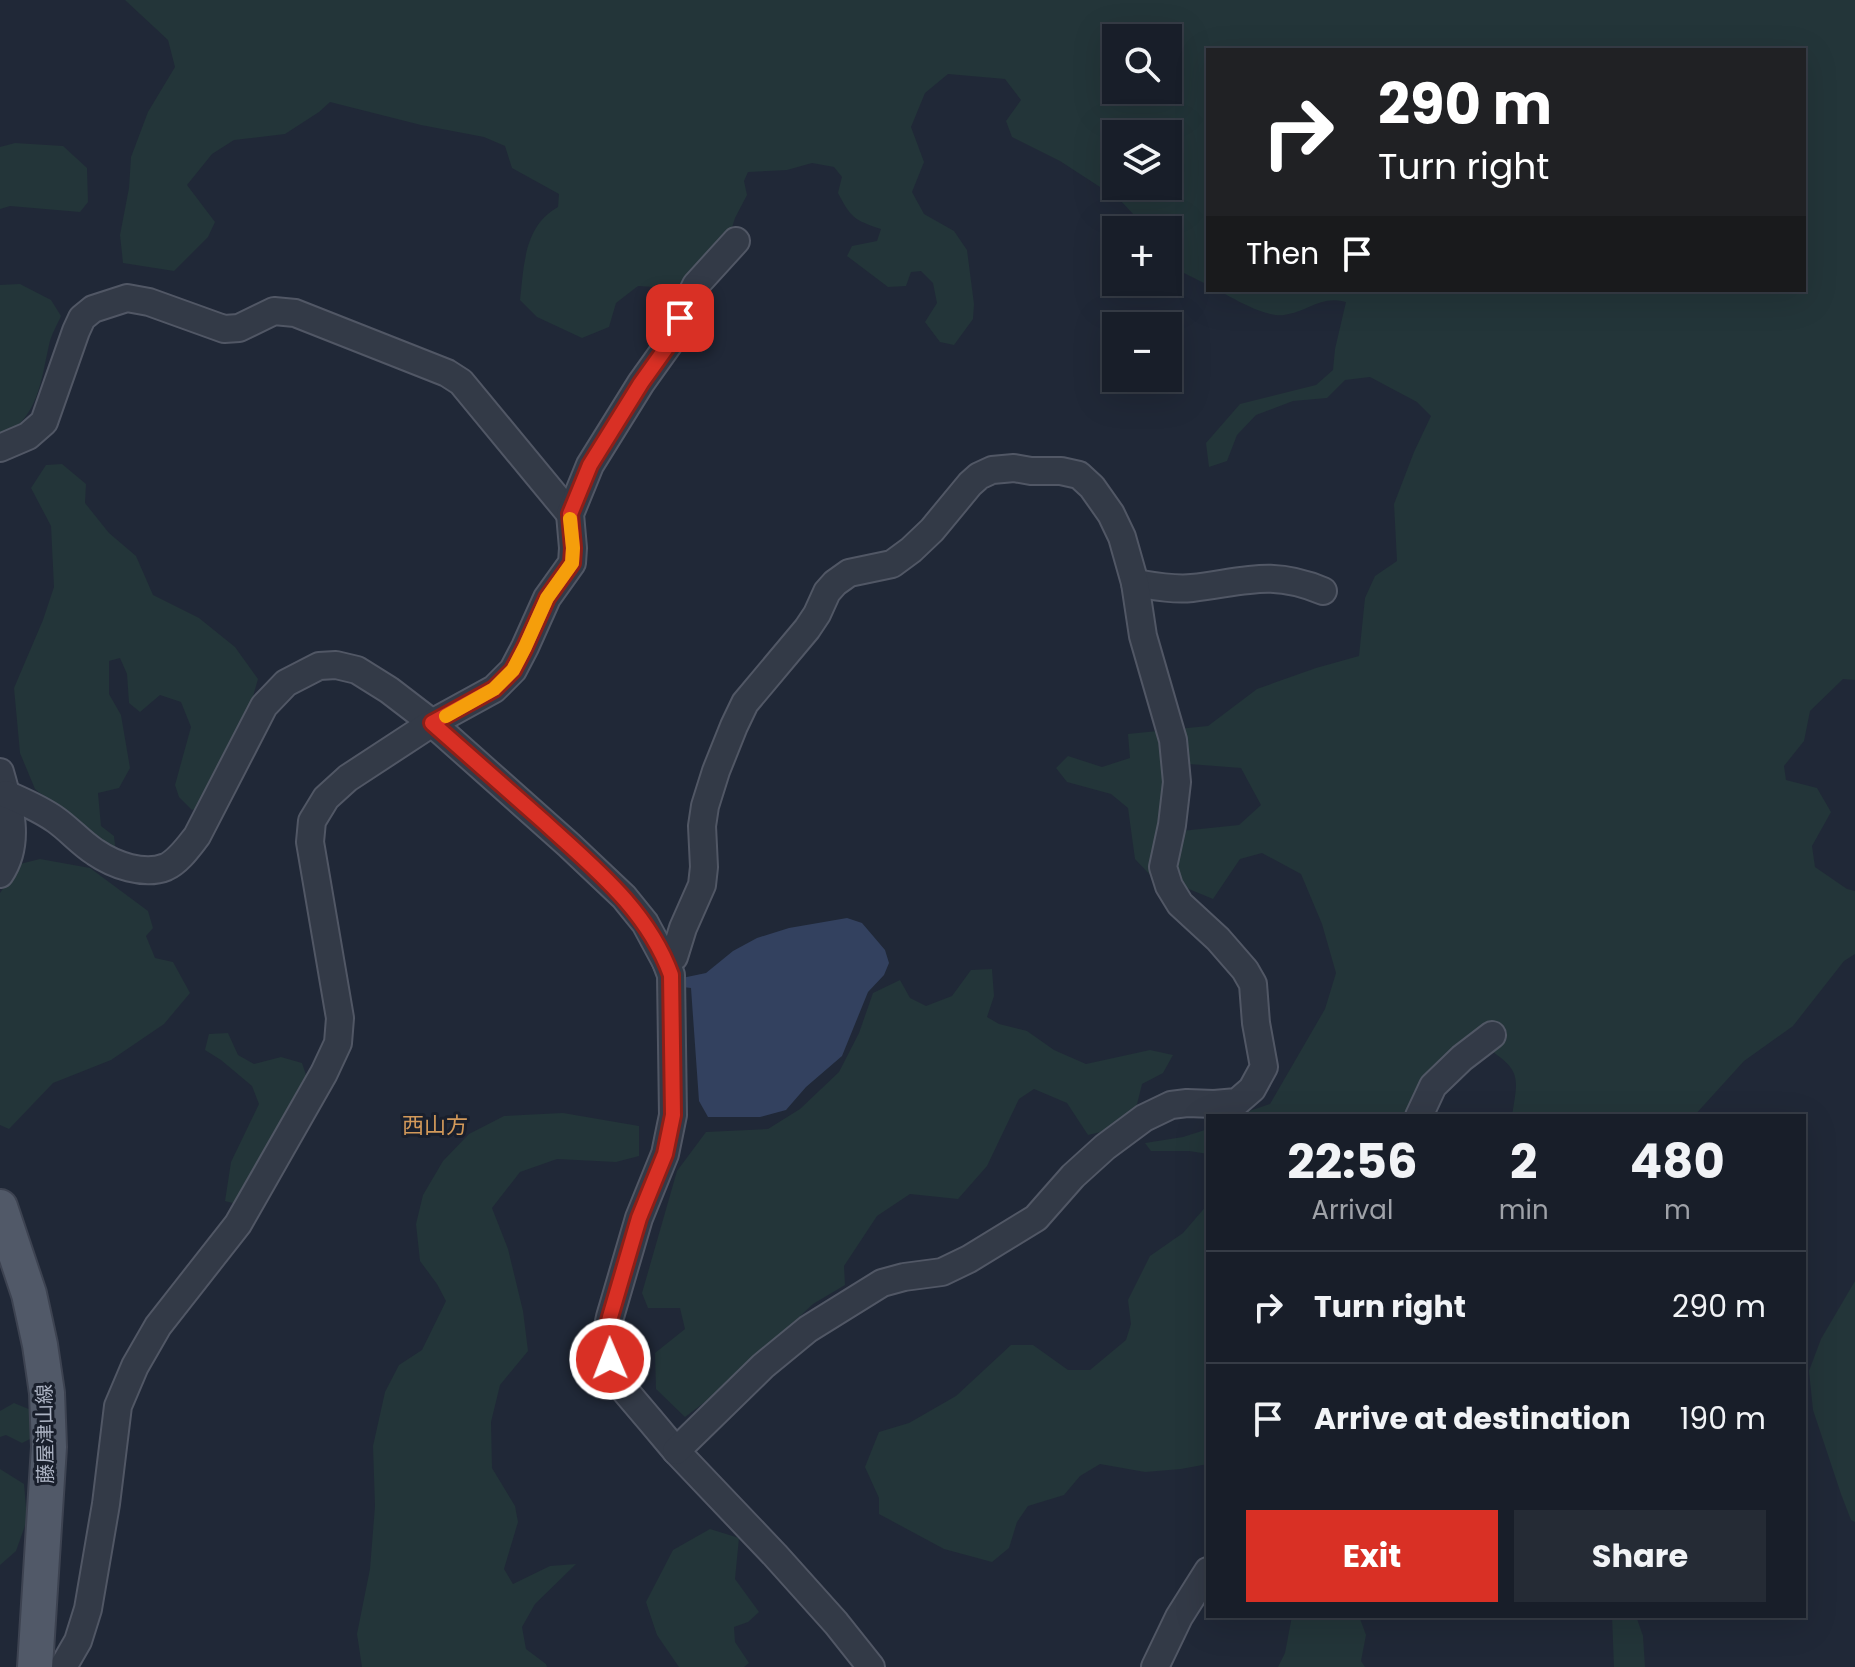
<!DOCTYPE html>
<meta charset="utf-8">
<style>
body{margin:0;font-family:Poppins,"Noto Sans JP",sans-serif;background:#252b35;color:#f1f3f6;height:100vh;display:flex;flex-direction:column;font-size:30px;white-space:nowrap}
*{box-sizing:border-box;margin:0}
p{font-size:26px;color:#9fa2a8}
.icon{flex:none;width:44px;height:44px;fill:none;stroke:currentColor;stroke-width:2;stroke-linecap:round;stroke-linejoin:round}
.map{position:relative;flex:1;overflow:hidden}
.drawer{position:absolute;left:1206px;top:1114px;width:600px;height:504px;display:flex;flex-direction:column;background:#181e29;border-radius:0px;box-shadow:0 8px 32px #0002,0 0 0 2px #363c46}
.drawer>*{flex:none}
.hud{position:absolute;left:1206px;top:48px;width:600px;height:244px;border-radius:0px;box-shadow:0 8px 32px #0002,0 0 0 2px #363c46;background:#202124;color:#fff;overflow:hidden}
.tools{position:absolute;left:1102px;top:24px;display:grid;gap:16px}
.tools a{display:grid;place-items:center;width:80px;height:80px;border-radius:0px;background:#181e29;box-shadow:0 8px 32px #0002,0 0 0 2px #363c46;font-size:40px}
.pin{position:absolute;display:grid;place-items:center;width:68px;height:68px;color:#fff;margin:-34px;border-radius:16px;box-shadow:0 4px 12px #0006}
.me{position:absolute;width:88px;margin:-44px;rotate:359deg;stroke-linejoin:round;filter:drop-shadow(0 0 6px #0008)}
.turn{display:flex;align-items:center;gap:28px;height:168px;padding:0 40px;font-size:36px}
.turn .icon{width:104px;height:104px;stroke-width:2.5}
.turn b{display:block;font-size:56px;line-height:68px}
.then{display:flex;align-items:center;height:76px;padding:0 40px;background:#0003;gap:16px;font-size:30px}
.eta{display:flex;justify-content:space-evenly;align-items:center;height:136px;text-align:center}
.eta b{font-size:48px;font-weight:700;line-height:56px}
.button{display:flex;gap:16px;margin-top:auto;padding:16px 40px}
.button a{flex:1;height:92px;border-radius:0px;background:#d93025;color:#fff;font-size:32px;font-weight:700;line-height:92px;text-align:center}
.button a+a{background:#252b35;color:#f1f3f6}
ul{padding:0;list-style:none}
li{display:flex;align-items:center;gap:24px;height:112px;padding:0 40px;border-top:2px solid #363c46}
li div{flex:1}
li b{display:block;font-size:30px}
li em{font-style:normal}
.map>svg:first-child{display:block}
</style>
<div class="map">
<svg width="1855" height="1667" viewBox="0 0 1855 1667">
<rect width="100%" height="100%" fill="#202837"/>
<!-- green -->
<g fill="#233539" fill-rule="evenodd">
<path d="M125 0H1855V680L1843 679 1810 711 1804 741 1784 766 1786 780 1817 788 1831 812 1812 846 1815 867 1847 889 1855 891V954L1844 961 1793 1026 1744 1061 1694 1116H1512C1518 1077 1522 1071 1487 1048L1412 1116H1234L1270 1104 1325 1009 1336 973 1322 924 1301 874 1262 853 1240 859 1213 899 1184 887 1170 868 1181 831 1239 825 1261 805 1241 768 1189 764 1169 771 1158 873 1151 876 1135 859 1128 808 1111 794 1067 782 1056 768 1068 756 1102 767 1130 758 1128 734 1208 726 1257 689 1316 668 1359 656 1365 598 1375 576 1397 561 1394 504 1414 452 1431 416 1417 402 1370 377 1345 380 1327 398 1293 401 1256 415 1237 435 1227 461 1209 467 1206 443 1240 404 1316 385 1333 370 1335 349 1346 302C1320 295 1308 312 1284 315 1266 318 1233 298 1217 290H1804V50H1208V285L1184 273 1168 251V230H1148L1120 200 1060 161 1012 137 1006 121 1021 100 1005 79 948 74 925 93 911 127 924 162 912 192 924 214 954 231 967 250 974 304 973 319 954 345 940 342 925 322 937 303 933 283 921 271 911 272 906 286 888 287 847 256 852 246 877 241 881 229C854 220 851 218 838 193L842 177 834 167 812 163 787 170 748 172 744 181 747 195 735 218 729 237 675 301 654 287 638 286 616 303 609 327 582 338 537 317 520 300C524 265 524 226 558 207L559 194 512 168 505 146 484 137 421 125 330 102 319 112 285 134 234 140 212 154 187 185 215 222 208 237 174 271 123 263 120 235 129 188 131 157 148 112 175 67 168 40ZM1116 38H1168V90H1116ZM1116 134H1168V186H1116Z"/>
<path d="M15 143 63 146 87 168 88 202 80 212 10 206 0 209V147Z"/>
<path d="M20 284 51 300 61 316C57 325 51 335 49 345 41 380 38 421 0 436V285Z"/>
<path d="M62 464 86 484 85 503 109 533 136 556 153 595 199 618 235 647 258 679 250 707 221 760 201 806 192 810 179 797 175 785 191 727 181 702 160 695 140 712 129 703 127 674 120 658 109 661V694L121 715 130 768 119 788 98 793 101 826 114 836 116 854 35 789 20 753 14 688 43 620 54 587 51 526 31 488 46 465Z"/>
<path d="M40 859 90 868 148 911 153 928 146 936 155 958 173 962 190 993 164 1024 111 1060 53 1083 9 1129 0 1125V893L20 864Z"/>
<path d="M992 969 994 996 987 1017 999 1024 1027 1031 1054 1050 1086 1064 1150 1050 1173 1055 1163 1073 1142 1084 1134 1116 1109 1130 1088 1135 1067 1103 1034 1089 1019 1099 987 1166 958 1199 910 1194 877 1216 844 1266 845 1285 813 1304 725 1387 685 1417 656 1389 655 1353 685 1329 680 1308H648L642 1293 677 1171 706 1132 768 1129 800 1109 839 1072 859 1033 873 993 900 980 910 998 926 1006 952 996 971 970Z"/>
<path d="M228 1033 238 1055 254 1064 281 1057 302 1063 308 1081 237 1204 225 1201 231 1162 259 1104 252 1086 221 1060 205 1050 209 1034Z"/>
<path d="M563 1113 639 1126V1156L616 1162 557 1159 520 1172 492 1208 508 1249 523 1311 528 1351 500 1385 491 1422 492 1468 515 1506 518 1522 504 1569 513 1584 550 1566 576 1564 535 1604 522 1627 526 1649 546 1664 547 1667H362L357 1634 370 1569 375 1506 373 1446 385 1392 399 1365 422 1350 446 1301 437 1284 420 1261 416 1224 423 1195 443 1161 469 1134 504 1116Z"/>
<path d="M1208 1129V1154L1189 1151H1151L1145 1143 1183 1137Z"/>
<path d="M1208 1204V1464L1181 1469 1145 1472 1100 1464 1080 1476 1064 1495 1028 1506 1017 1522 1009 1548 992 1562 944 1549 879 1514V1498L865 1467 879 1432 909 1423 956 1396 1011 1345H1033L1068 1370H1090L1126 1340 1131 1324 1128 1300 1150 1256 1183 1233Z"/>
<path d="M1855 1281V1522L1851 1520 1841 1494 1813 1410 1809 1371 1821 1339Z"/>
<path d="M14 1403 31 1410 32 1438 22 1443 6 1435 0 1437V1411Z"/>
<path d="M0 1469 24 1484 27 1520 16 1551 0 1565Z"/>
<path d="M710 1529 739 1538 735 1579 759 1612 748 1622 734 1627 735 1642 749 1663 744 1667H679L657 1635 646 1602 673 1550Z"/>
<path d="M1292 1616H1359L1366 1635 1361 1661 1365 1667H1278L1285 1653Z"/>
<path d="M1612 1616H1636L1643 1636 1645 1667H1614Z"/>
</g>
<!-- water -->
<path fill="#33415f" d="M847 918 862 923 885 950 889 963 884 975 868 992 842 1056 806 1087 786 1110 760 1117H708L699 1101 691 988 683 987 682 978 706 973 733 951 757 938 789 928Z"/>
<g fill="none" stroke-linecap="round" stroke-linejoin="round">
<!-- minor casing -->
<g stroke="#515765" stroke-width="30">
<g id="minor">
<path d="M0 448 28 436 44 422 76 331 82 318 93 309 127 298 149 302 224 329 239 328 274 311 295 313 447 373 461 382 570 514"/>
<path d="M1135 583C1153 586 1173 590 1192 588 1244 582 1271 569 1323 591"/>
<path d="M0 772C10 806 21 843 0 874"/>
<path d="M6 794C24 802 41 809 56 820 70 830 81 843 95 852 114 865 144 876 166 867 179 861 189 846 197 836L264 706 286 683 319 666 336 665 357 670 389 690 432 723 569 845 624 897 645 923 666 962 671 975 673 1115 665 1154 639 1218 610 1317 606 1335 610 1359 622 1387 650 1420 676 1451 775 1555 836 1623 871 1667"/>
<path d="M666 962 674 957 683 928 702 885 704 867 702 826 705 806 716 771 734 726 745 703 807 629 817 614 827 592 835 583 849 573 892 564 911 550 932 530 970 484 979 476 992 470 1014 468 1031 471H1061L1079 475 1092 487 1111 514 1122 537 1135 583 1143 636 1173 740 1177 782 1172 825 1163 867 1169 886 1180 904 1218 939 1245 970 1253 984 1256 1023 1264 1067 1252 1089 1237 1102 1214 1104 1187 1103 1171 1105 1144 1118 1105 1147 1073 1176 1036 1218 969 1259 942 1272 904 1277 882 1283 808 1329 763 1366 676 1451"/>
<path d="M1419 1116 1433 1086 1462 1058 1492 1035"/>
<path d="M63 1667 78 1641 88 1609 106 1504 118 1406 135 1366 158 1326 238 1224 324 1073 338 1043 340 1018 310 842 312 821 326 798 348 778 432 723 494 689 513 670 525 647 547 598 572 563 573 548 570 514 590 465 641 383 676 334 680 318 696 285 736 241"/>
<path d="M1155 1667 1179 1617 1208 1571"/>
</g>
</g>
<!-- major casing -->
<g stroke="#3d4351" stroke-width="38">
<path id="major" d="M0 1207 29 1294 40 1345 47 1393 49 1447 35 1667"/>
</g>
<!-- minor -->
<use href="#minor" stroke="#333a47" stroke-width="26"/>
<!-- major -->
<use href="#major" stroke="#515968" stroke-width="34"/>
</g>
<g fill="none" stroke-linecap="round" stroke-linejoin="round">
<!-- route casing -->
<g stroke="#8d1f18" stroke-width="20">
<path id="route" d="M610 1359 606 1335 610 1317 639 1218 665 1154 673 1115 671 975C647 909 593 867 543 821 506 788 469 756 432 723L494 689 513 670 525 647 547 598 572 563 573 548 570 514 590 465 641 383 676 334 680 318"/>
</g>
<!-- route -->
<use href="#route" stroke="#d93025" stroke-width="14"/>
<!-- slow -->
<path stroke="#f59e0b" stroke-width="14" d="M446 716 494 689 513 670 525 647 547 598 572 563 573 548 570 519"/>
</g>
<g text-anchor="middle" stroke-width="6" stroke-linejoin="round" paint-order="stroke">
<!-- street labels -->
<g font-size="20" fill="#adb4c4" stroke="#191f2c">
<text transform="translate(45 1434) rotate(-91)" y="7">藤屋津山線</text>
</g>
<!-- neighbourhood labels -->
<g font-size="22" fill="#d2995a" stroke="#191f2c">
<text x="435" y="1133">西山方</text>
</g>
</g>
</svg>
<div class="tools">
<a><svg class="icon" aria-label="search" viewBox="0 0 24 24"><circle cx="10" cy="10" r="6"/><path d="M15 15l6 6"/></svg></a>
<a><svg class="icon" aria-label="layers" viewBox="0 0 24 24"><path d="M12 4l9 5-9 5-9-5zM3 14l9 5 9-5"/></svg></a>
<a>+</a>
<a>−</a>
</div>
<div class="pin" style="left:680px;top:318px;background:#d93025"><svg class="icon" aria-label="arrive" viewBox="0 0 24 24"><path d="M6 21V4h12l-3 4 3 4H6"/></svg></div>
<svg class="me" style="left:610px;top:1359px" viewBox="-20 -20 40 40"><circle r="17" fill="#d93025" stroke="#fff" stroke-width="3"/><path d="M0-11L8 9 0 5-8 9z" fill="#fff"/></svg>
<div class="hud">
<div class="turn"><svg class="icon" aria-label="right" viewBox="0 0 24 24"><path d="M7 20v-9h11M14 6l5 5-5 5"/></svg><div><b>290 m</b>Turn right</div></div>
<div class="then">Then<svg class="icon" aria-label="arrive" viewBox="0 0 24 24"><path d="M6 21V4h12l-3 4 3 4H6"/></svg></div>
</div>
<section class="drawer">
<div class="eta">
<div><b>22:56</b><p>Arrival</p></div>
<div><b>2</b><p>min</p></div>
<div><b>480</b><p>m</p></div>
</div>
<ul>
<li><svg class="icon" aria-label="right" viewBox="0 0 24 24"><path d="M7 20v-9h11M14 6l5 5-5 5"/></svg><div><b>Turn right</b></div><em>290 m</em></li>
<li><svg class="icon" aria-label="arrive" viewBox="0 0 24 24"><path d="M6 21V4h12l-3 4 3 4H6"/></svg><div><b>Arrive at destination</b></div><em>190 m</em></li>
</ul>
<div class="button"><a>Exit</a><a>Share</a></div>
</section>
</div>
